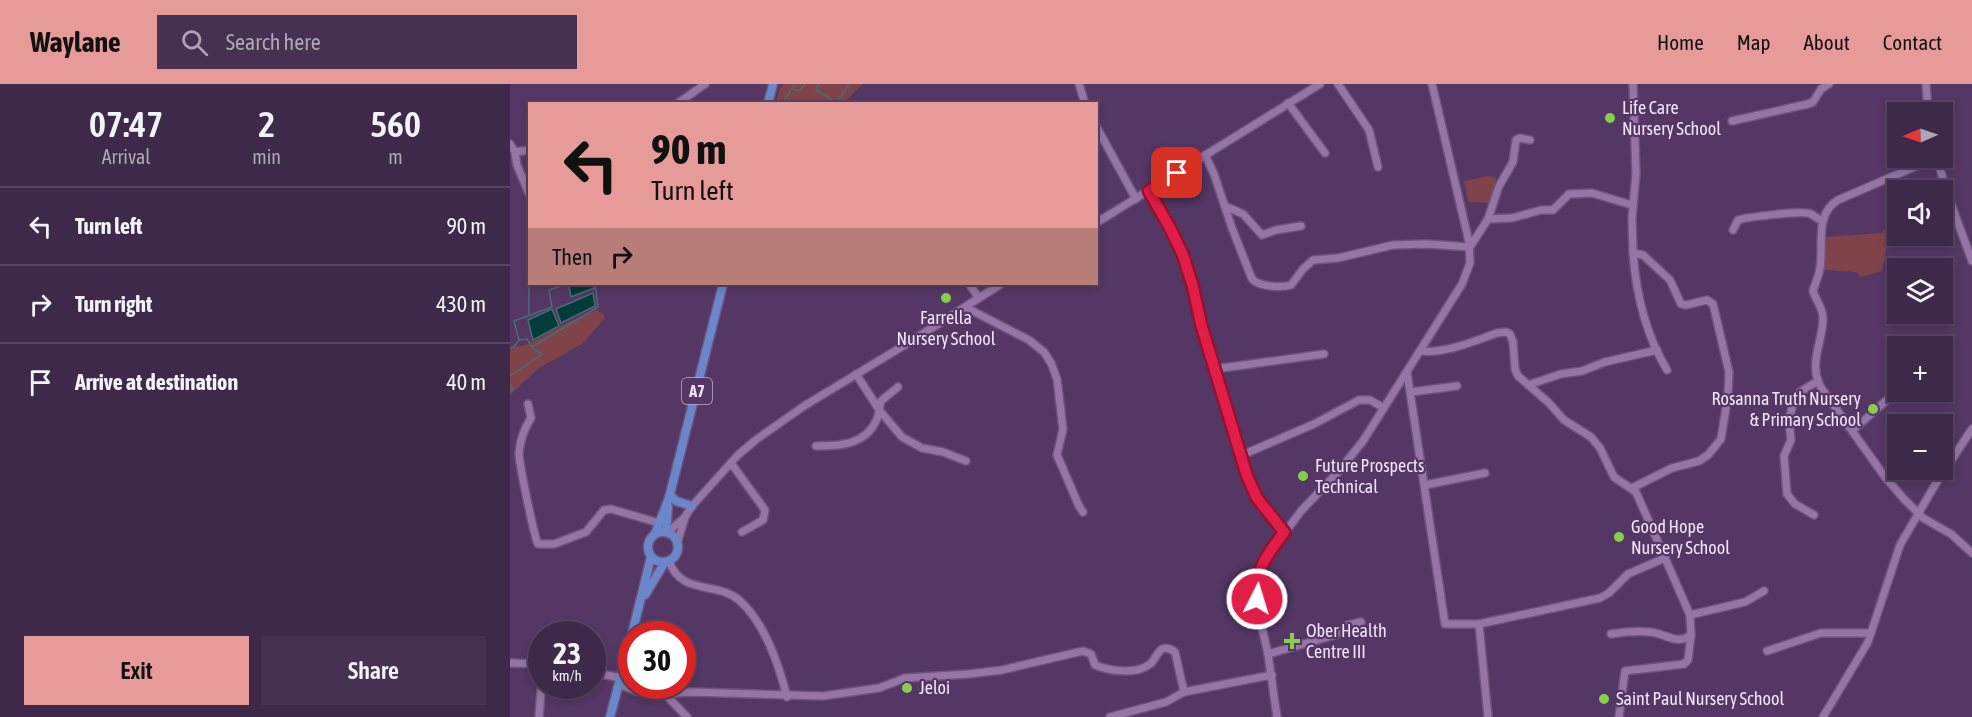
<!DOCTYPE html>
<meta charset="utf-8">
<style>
body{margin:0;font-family:"Asap Condensed",sans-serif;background:#463152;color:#f1f3f6;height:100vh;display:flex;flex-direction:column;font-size:22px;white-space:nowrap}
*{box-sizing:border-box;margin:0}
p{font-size:20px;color:#ada6b5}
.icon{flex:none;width:33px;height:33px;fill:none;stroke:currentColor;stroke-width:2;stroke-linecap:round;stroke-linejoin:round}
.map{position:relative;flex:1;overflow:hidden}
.panel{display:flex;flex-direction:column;background:#3f294b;width:510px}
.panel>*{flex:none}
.hud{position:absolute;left:18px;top:18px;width:570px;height:183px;border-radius:0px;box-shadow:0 3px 9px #0003,0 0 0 2px #584563;background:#e69b98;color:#111;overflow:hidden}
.needle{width:39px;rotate:268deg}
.controls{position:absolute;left:1377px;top:18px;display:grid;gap:12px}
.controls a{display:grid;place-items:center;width:66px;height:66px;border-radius:0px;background:#3f294b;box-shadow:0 3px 9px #0003,0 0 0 2px #584563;font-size:30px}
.speed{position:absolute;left:18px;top:537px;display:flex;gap:12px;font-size:30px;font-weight:700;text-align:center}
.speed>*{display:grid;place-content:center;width:78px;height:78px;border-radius:50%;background:#3f294b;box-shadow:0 3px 9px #0003,0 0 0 2px #584563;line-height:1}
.speed small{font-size:15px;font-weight:400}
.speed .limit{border:9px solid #d22;background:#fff;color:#111}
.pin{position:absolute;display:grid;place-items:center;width:51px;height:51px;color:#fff;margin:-26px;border-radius:12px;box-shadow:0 3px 9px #0006}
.me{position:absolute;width:66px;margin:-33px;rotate:5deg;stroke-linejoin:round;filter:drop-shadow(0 0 4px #0008)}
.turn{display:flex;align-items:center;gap:21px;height:126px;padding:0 24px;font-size:27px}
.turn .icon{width:78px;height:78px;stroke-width:2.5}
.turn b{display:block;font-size:42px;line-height:51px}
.then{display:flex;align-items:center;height:57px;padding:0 24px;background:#0003;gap:12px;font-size:22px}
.eta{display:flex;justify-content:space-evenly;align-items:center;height:102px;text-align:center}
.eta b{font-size:36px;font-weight:600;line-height:42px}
.primary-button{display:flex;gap:12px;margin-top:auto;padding:12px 24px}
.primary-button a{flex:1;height:69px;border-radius:0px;background:#e69b98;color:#111;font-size:24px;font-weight:600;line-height:69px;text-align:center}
.primary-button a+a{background:#463152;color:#f1f3f6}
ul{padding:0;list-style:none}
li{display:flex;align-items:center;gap:18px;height:78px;padding:0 24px;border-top:2px solid #584563}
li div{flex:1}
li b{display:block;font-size:22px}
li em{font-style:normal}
header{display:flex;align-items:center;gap:36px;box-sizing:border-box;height:84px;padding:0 30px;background:#e69b98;color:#111}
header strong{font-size:28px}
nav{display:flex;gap:33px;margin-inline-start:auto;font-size:21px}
.search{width:420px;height:54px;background:#463152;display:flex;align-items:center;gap:15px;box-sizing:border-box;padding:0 21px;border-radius:0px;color:#ada6b5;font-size:22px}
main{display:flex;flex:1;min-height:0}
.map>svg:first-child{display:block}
</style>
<header>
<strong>Waylane</strong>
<div class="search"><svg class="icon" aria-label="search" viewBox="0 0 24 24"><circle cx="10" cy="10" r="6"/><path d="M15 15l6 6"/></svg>Search here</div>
<nav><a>Home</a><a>Map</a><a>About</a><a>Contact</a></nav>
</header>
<main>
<section class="panel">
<div class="eta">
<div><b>07:47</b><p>Arrival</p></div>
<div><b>2</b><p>min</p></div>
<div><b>560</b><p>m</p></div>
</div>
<ul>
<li><svg class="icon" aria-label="left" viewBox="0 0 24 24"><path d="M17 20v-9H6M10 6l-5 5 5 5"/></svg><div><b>Turn left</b></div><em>90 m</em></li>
<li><svg class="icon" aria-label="right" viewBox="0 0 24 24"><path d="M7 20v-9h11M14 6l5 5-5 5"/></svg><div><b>Turn right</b></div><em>430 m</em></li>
<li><svg class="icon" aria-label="arrive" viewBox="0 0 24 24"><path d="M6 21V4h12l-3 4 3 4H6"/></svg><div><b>Arrive at destination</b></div><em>40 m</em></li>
</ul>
<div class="primary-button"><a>Exit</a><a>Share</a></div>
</section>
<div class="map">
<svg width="1462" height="633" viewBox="0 0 1462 633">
<rect width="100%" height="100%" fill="#543764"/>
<!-- green -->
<g fill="#80434a">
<path d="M274 0H353L333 19H266L270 4Z"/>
<path d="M978 92 986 94V109L980 119 958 118 954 97Z"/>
<path d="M1380 144 1372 187 1351 193 1346 188 1315 186 1309 167 1315 153 1372 149 1374 145Z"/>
<path d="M87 226 94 231 95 234 72 260 29 284 0 311V264L16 261 61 237Z"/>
</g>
<!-- water -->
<g fill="#013b3a" stroke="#4a6d74" stroke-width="1.5">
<path d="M66 200H82L84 204 61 213 59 202Z"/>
<path d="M83 209 85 222 51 239 46 225Z"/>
<path d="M42 225 49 242 23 256 18 236Z"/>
</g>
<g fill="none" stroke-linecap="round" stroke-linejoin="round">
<!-- stream -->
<g stroke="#4a6d74" stroke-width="1.5">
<path d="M309 0 306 6 321 15 319 20"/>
<path d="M282 5 289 7 295 0"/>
<path d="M272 20 285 0"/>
<path d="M326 20 339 0"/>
<path d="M19 197V231"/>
<path d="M9 256 4 237 42 223 39 206 58 200"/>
<path d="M0 264 4 263 9 256 17 255 22 263 88 223 85 200"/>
<path d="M0 292 32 270 22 264"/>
<path d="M0 300 3 306 0 308"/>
</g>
<!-- minor casing -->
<g stroke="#6d547b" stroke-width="10">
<g id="minor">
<path d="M569 0 575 20"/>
<path d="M828 0 859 46 868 83"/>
<path d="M1416 0 1418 28"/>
<path d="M778 19 815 69"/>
<path d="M167 20 195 0"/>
<path d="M1222 37 1298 20 1303 18 1311 5 1319 0"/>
<path d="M586 42 626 115"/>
<path d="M0 60 5 68 20 66"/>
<path d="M5 68 7 81 20 112"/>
<path d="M695 71 704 90 722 144 742 195C750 203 771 204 781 201L793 185 803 176 828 174 883 161 916 160 960 163 978 135 1002 134 1031 126H1043L1059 110 1082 109 1122 121"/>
<path d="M1425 74 1328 116C1304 130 1314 162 1310 184 1309 192 1305 199 1303 207 1306 216 1313 225 1313 234 1313 258 1297 281 1312 305L1375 393 1394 415 1413 434 1441 450 1462 469"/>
<path d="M1427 74 1437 109 1462 177"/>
<path d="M638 107 661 144 673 171 683 203 691 240 737 392 747 414 774 448"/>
<path d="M715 122 733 130 752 151 766 146 791 142"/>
<path d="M978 135 989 102 1003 78 1006 56 1010 54 1020 56"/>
<path d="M586 139 810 0"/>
<path d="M1223 146 1228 136C1238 133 1293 126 1301 130 1305 132 1307 135 1313 137"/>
<path d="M1123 169C1126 210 1136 251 1157 286"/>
<path d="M459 200 469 214"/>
<path d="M455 223 519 256 534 268 541 279 547 295 553 345 547 371 569 422 573 428"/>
<path d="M910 267C935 270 964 257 987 249L996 248 1000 250 1003 258 1005 285 1008 292 1039 319 1054 336 1081 353 1090 364 1104 393 1126 408 1180 531 1181 551C1167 562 1155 549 1140 548 1127 547 1114 548 1101 550"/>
<path d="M705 285 814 270"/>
<path d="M897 288 935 540H969L1090 514 1099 509 1118 490 1155 474"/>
<path d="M346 290 370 327 392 353 412 364 433 368 456 377"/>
<path d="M1018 301 1051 290 1072 287 1095 278 1147 266"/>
<path d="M901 308 947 302"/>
<path d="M18 320 21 334C14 345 10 356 9 369 9 379 24 452 28 460H44L76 448 94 426 101 425 149 439"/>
<path d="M1343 346 1388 306"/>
<path d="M306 362C330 362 356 361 367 335 370 329 369 323 371 317L388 303"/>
<path d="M730 372 804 340 849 316H860L874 324"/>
<path d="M221 379 255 426 253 436 232 448"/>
<path d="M915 401 975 389"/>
<path d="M1122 404 1162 384 1189 377 1198 371 1211 355 1218 311 1219 288 1203 220 1197 216 1176 221 1171 220 1160 196 1133 171 1123 169 1122 135 1126 89 1123 0"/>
<path d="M1304 431 1285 420 1277 410 1274 372 1281 356 1279 337 1284 315 1290 308 1308 297"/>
<path d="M157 449 175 433"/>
<path d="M167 460 175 433 182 422 228 371 247 355 294 322 403 256 491 200"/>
<path d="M159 477C171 512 207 497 229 516 254 538 269 581 277 613"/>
<path d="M1180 531 1235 518 1254 507"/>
<path d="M969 540 978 633"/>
<path d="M1257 567 1311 549H1361"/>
<path d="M758 570 825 551 838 541 851 538"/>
<path d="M0 579 32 580"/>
<path d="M82 588 111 594"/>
<path d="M110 601 130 608 155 610 181 608 313 612 369 604 395 594 459 590 492 586 573 567 581 570 585 581C600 587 626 591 640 580 645 576 647 568 652 565 657 563 661 565 665 568L674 608"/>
<path d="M155 610 177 633"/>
<path d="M29 633 32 595"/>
<path d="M600 633 656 618 674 608 762 591"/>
<path d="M767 633 758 570 748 526 746 501 750 482 791 427 828 388 853 357 952 200 960 179 959 158 922 0"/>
<path d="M1109 633 1115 587 1174 580 1178 576 1181 551"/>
<path d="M1313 633 1358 558 1390 461 1425 401 1462 345"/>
</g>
</g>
<!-- major casing -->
<g stroke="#6d547b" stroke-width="11">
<g id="major">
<path d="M258 20 263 0"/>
<path d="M160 411 166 417 182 422"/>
<circle cx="153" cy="463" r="15"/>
<path d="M156 448 158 423"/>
<path d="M145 450 159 414 213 200"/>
<path d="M135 511 155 478"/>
<path d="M122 550 141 473"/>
<path d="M100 633 122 551"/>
</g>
</g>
<!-- minor -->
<use href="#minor" stroke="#9475a6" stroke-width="7"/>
<!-- major -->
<use href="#major" stroke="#6987ca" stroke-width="8"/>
</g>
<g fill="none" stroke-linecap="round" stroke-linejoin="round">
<!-- route casing -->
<g stroke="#92132f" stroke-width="15">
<path id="route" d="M667 89 639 107 660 144 673 171 683 203 691 240 737 392 747 414 774 448C757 472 745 484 747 515"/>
</g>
<!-- route -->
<use href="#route" stroke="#e11d48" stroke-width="10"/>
</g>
<!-- markers -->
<g fill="#88cf49" stroke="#543764" stroke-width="2">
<circle cx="1100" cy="34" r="6"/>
<circle cx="436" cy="214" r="6"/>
<circle cx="1363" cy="325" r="6"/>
<circle cx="793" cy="392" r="6"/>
<circle cx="1109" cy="453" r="6"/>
<path d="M779 548h6v6h6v6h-6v6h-6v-6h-6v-6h6z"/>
<circle cx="397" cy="604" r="6"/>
<circle cx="1094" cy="615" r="6"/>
</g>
<g text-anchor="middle" stroke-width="4.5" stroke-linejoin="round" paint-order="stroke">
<!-- shield labels -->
<rect fill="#543764" stroke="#c3afcf" stroke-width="1.5" x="172" y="294" width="30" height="26" rx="4.5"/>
<g font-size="16" font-weight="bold" fill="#f3e2fd">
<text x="187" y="313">A7</text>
</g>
<!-- poi labels -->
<g font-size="18" fill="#f3e2fd" stroke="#543764" text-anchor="start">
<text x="1112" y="30">Life Care<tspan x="1112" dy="21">Nursery School</tspan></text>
<text x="436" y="240" text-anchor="middle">Farrella<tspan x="436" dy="21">Nursery School</tspan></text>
<text x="1351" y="321" text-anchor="end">Rosanna Truth Nursery<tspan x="1351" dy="21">&amp; Primary School</tspan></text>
<text x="805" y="388">Future Prospects<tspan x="805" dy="21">Technical</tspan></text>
<text x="1121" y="449">Good Hope<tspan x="1121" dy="21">Nursery School</tspan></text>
<text x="796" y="553">Ober Health<tspan x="796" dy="21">Centre III</tspan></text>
<text x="409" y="610">Jeloi</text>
<text x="1106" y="621">Saint Paul Nursery School</text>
</g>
</g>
</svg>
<div class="controls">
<a><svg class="needle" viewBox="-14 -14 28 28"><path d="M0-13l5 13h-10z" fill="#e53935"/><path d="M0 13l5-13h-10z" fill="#ada6b5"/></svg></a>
<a><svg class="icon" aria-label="sound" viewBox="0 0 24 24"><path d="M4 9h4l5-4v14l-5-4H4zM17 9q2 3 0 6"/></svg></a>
<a><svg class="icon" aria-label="layers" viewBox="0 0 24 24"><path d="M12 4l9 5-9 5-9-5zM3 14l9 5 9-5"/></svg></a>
<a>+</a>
<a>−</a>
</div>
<div class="speed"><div>23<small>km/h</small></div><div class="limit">30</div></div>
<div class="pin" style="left:667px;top:89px;background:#d93025"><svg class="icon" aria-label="arrive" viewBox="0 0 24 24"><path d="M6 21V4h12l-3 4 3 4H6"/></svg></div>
<svg class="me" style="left:747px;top:515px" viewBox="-20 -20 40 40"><circle r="17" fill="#e11d48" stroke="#fff" stroke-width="3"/><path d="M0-11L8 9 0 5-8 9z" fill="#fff"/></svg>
<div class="hud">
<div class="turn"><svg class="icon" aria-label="left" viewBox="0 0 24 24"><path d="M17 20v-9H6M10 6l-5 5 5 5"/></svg><div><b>90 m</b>Turn left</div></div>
<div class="then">Then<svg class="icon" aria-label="right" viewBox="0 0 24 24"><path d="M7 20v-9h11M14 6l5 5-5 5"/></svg></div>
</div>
</div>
</main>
